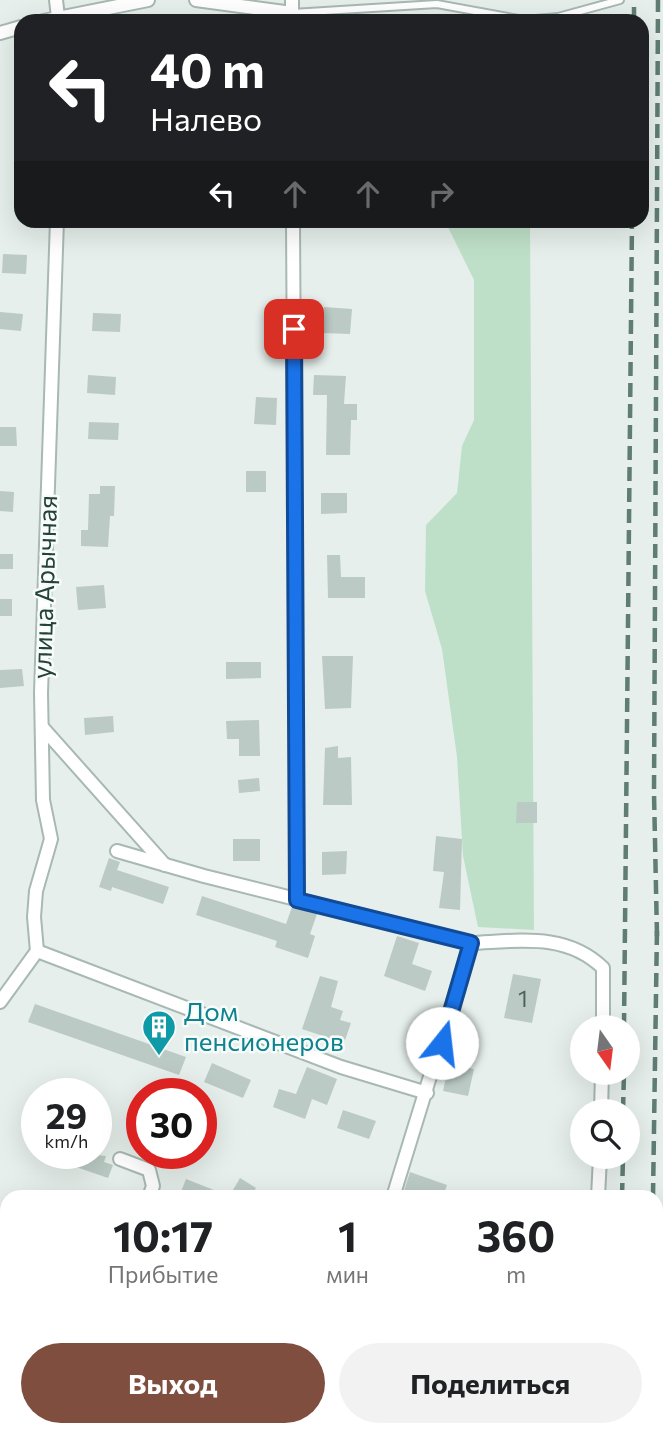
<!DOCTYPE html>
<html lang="ru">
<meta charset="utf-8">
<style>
body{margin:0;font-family:Commissioner,sans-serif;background:#f2f2f2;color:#202124;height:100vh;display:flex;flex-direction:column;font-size:26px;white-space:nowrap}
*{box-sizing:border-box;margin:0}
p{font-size:23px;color:#757577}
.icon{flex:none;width:38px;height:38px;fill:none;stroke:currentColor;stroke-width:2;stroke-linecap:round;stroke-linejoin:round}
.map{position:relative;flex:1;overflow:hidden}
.sheet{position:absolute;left:0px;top:1190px;width:663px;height:247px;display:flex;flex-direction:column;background:#fff;border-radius:21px 21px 0 0;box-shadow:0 7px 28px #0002}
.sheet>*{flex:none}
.guide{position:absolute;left:14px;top:14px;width:635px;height:214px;border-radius:21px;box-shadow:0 7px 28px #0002;background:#202124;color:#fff;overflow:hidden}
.needle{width:46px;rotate:166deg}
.buttons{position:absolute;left:570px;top:1015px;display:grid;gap:14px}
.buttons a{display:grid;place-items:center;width:70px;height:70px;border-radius:50%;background:#fff;box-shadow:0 7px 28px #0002;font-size:35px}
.speed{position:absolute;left:21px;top:1078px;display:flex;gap:14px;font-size:35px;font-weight:700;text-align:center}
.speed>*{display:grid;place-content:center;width:91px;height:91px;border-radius:50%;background:#fff;box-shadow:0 7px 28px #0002;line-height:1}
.speed small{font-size:18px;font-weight:400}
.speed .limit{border:10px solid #d22;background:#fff;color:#111}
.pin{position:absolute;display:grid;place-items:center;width:60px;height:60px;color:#fff;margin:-30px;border-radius:14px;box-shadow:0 4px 10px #0006}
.me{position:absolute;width:77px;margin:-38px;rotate:16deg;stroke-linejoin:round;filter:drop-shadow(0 0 5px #0008)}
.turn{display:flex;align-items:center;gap:24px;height:147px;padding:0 21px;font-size:32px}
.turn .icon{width:91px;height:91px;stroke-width:2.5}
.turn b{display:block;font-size:49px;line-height:60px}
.lanes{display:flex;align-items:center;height:66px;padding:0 21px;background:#0003;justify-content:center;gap:35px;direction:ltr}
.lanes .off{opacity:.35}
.eta{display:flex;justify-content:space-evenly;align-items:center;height:119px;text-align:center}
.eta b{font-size:42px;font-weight:700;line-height:49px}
.primary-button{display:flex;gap:14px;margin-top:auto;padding:14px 21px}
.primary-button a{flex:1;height:80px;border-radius:42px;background:#7f4e3f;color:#fff;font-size:28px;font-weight:700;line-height:80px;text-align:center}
.primary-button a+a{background:#f2f2f2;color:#202124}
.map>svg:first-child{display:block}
</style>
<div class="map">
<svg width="663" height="1436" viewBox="0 0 663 1436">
<rect width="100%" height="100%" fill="#e6efeb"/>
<!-- green -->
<path fill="#bfe0c8" d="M445 221H530L534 930 478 927 463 856 457 757 442 649 425 591 426 525 457 493 462 446 474 420V280Z"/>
<!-- building -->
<g fill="#bbcac4">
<path d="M3 254 27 255 26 274 2 273Z"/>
<path d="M324 307 352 309 350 334 322 333Z"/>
<path d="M0 312 23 314 21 331 0 329Z"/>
<path d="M93 313 121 314 120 332 92 331Z"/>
<path d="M88 375 116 377 115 395 87 393Z"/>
<path d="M314 375 346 376 344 404H357V420H351L350 455H326L327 395H313Z"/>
<path d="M256 397 277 398 276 425 254 424Z"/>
<path d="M89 422 119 423 118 440 88 439Z"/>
<path d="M0 427H16L17 446H0Z"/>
<rect x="246" y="471" width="20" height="21"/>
<path d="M100 486H115L114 516H110L108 547 81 546V530H88L89 494H100Z"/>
<path d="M0 491 14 492 13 512 0 511Z"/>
<path d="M321 493H347V513L321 514Z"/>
<rect x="0" y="554" width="13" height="15"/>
<path d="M327 555H340L341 577H365V598H328Z"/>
<path d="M104 585 106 608 78 610 76 587Z"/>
<rect x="0" y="599" width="12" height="17"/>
<path d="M322 656H353L351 708 325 709Z"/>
<path d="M226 662H261V678L226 679Z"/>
<path d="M22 669 24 686 0 688V670Z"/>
<path d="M113 716 114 732 85 735 84 718Z"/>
<path d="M259 720 260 756H239V739H227L226 721Z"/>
<path d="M338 746V758L351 757 352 805H323L325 748Z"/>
<path d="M259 778 260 791 239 793 238 780Z"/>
<path d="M517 802H537V823H516Z"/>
<path d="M436 836 462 839 460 910 439 908 444 872 433 871Z"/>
<rect x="233" y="839" width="27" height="22"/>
<path d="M347 851 346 874 322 875V852Z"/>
<path d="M109 858 120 862 117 870 169 887 163 904 112 887 111 891 99 887Z"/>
<path d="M202 896 286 924 292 907 317 914 310 934 315 936 308 958 275 947 277 941 196 915Z"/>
<path d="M397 936 419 943 412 964 432 971 425 991 384 976Z"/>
<path d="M513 974 541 979 532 1023 504 1018Z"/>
<path d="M320 976 338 981 331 1007 343 1011 340 1020 351 1023 344 1043 302 1029Z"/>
<path d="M35 1004 186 1057 179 1075 28 1022Z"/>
<path d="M212 1063 251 1080 243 1098 204 1082Z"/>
<path d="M449 1064 474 1069 468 1096 443 1091Z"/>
<path d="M307 1067 337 1079 327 1105 312 1099 305 1119 273 1107 279 1089 296 1094Z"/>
<path d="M343 1110 376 1121 369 1139 337 1128Z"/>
<path d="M78 1153 106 1156 104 1162 113 1165 108 1178 73 1166Z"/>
<path d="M410 1172 447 1185 443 1197 403 1194Z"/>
<path d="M240 1178 256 1188 250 1197 233 1190Z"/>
<path d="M186 1179 229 1196 228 1197H179Z"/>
</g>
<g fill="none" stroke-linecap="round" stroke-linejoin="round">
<!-- service casing -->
<g stroke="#a8b8b2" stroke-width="10">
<path id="service" d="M292 13 437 4 524 20 558 17 620 0"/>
</g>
<!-- minor casing -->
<g stroke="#a8b8b2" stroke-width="16">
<g id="minor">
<path d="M56 0 58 17"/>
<path d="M196 0 292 13"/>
<path d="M292 0V21"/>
<path d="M43 21 148 0"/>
<path d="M0 33 21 27"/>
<path d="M293 220 297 900"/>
<path d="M42 727 165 865"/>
<path d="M117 851 204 876 471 943"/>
<path d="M37 951 34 917 36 891 51 839 43 800 41 693 57 220"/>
<path d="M37 951 341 1067 427 1093"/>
<path d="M0 1002 37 951"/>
<path d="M601 1111 602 1073"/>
<path d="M120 1159 149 1170 153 1186 149 1197"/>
<path d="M393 1197 471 943C518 941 566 932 603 968V1027"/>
<path d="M598 1197 600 1157"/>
<path d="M275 1436 277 1430"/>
</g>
</g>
<!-- service -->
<use href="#service" stroke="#fff" stroke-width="6"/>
<!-- minor -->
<use href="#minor" stroke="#fff" stroke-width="12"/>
<!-- rail -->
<g stroke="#5f7d75" stroke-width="4.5" stroke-dasharray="14 7" stroke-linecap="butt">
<path d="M634 21V0"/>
<path d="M657 936 654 793 658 0"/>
<path d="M624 1027 632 220"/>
<path d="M623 1111 624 1073"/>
<path d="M622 1197 623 1157"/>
<path d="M653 1197 657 928"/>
<path d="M620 1436V1430"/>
<path d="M646 1436 647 1430"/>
</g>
</g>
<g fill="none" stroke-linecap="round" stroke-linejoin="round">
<!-- route casing -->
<g stroke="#114b97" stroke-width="18">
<path id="route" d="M294 329 297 900 471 943 442 1043"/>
</g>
<!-- route -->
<use href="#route" stroke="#1a73e8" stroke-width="12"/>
</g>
<!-- icons -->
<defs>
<g id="building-pin" transform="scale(1.75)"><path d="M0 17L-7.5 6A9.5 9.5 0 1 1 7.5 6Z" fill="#0f9aa8" stroke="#f7fbf9"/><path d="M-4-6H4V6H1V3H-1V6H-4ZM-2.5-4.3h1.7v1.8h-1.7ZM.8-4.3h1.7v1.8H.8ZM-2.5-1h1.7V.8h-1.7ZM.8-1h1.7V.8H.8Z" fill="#fff"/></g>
</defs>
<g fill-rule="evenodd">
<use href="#building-pin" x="159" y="1027"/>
</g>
<g text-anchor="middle" stroke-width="5" stroke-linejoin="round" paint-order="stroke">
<!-- number labels -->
<g font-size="23" fill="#4a645c">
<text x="523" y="1007">1</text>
</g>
<!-- street labels -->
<g font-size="26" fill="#24423a" stroke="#f7fbf9">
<text transform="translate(45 587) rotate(-88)" y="9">улица Арычная</text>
</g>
<!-- culture labels -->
<g font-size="26" fill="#0d838f" stroke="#f7fbf9" text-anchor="start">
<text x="184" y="1021">Дом<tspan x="184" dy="30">пенсионеров</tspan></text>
</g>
</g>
</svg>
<div class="buttons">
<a><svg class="needle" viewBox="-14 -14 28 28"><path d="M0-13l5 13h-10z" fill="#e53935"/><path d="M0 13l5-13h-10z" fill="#757577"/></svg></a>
<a><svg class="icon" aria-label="search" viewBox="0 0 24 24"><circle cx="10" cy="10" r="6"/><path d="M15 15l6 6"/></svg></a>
</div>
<div class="speed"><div>29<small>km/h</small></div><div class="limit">30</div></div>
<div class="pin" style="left:294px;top:329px;background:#d93025"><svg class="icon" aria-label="arrive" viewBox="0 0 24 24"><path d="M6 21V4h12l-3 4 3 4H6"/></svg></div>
<svg class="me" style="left:442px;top:1043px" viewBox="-20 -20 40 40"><circle r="19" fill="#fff"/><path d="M0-13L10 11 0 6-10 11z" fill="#1a73e8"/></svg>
<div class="guide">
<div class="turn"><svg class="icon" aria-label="left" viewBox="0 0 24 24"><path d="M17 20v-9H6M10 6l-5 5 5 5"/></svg><div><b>40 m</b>Налево</div></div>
<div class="lanes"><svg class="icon" aria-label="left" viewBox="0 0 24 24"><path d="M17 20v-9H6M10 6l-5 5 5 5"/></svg><svg class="icon off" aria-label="ahead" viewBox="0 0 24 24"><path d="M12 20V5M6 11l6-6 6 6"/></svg><svg class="icon off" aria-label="ahead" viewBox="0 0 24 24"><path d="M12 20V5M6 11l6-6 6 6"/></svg><svg class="icon off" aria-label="right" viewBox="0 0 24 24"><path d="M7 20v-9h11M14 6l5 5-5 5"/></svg></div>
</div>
<section class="sheet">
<div class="eta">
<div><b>10:17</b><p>Прибытие</p></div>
<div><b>1</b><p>мин</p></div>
<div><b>360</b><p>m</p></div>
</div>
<div class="primary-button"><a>Выход</a><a>Поделиться</a></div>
</section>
</div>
